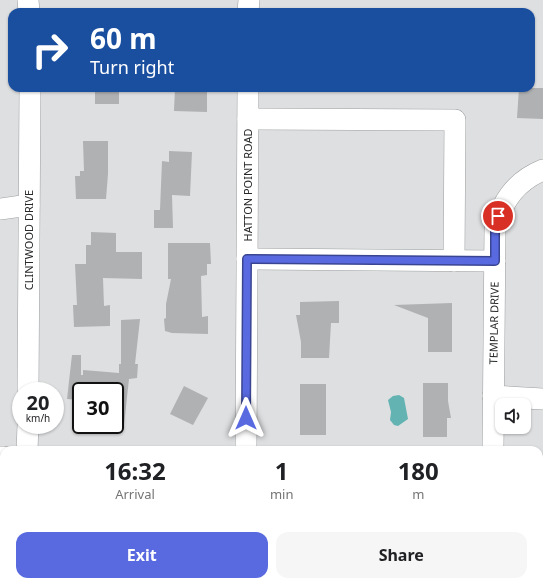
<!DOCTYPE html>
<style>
body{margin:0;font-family:"Noto Sans",sans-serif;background:#f6f6f6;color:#202124;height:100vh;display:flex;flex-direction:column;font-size:15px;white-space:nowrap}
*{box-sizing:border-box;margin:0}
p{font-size:13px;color:#757577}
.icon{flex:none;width:22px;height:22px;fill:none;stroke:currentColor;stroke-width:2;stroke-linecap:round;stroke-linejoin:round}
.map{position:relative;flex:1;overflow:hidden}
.panel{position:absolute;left:0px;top:446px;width:543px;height:140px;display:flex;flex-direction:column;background:#fff;border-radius:12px 12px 0 0;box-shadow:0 1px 3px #0004}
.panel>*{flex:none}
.guide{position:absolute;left:8px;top:8px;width:527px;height:84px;border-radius:12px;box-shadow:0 1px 3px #0004;background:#1a4fa0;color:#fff;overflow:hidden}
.fabs{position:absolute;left:495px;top:398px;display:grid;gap:8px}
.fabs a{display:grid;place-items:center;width:36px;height:36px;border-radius:8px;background:#fff;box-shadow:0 1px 3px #0004;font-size:20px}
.speed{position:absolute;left:12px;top:382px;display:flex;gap:8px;font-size:20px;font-weight:700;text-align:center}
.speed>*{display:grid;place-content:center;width:52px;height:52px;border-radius:50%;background:#fff;box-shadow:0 1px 3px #0004;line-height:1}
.speed small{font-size:10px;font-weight:400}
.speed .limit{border:2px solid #111;border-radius:6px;background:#fff;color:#111}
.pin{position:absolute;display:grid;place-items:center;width:34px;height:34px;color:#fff;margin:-17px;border:2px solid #fff;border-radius:50%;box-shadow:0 1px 4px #0007}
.me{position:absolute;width:44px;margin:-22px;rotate:0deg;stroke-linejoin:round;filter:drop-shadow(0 0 3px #0008)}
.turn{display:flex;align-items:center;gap:14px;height:84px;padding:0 16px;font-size:18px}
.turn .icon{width:52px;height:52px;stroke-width:2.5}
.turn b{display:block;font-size:28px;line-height:34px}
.eta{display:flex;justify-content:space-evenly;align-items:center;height:68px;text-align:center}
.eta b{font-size:24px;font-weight:700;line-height:28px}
.cta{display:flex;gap:8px;margin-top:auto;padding:8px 16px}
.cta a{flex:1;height:46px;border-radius:12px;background:#596ae1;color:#fff;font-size:16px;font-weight:700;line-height:46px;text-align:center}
.cta a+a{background:#f6f6f6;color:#202124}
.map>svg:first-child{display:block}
</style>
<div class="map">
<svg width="543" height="586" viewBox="0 0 543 586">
<rect width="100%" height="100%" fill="#dddfe1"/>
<!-- water -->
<path fill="#63b3b3" d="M399 395 404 398 408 419 398 426 394 425 390 420 391 412 388 400 393 396Z"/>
<!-- building -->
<g fill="#afb1b3">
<rect x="95" y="88" width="24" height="16"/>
<path d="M175 88H207V112L174 111Z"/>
<path d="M519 88H543V119L517 118Z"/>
<path d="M83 141H108V174L106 199H76L75 176H80V171H84Z"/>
<path d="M169 151 192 152 190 196 172 195 173 228H154V210H160L162 161 169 162Z"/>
<path d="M91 232 116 233V252H142V279L103 278 104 306 110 305V326L74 327 73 305H77L75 264H86V245H91Z"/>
<path d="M168 243H210L211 264H207V275L201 276 202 317 208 316V334L172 333 165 331 164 319 166 318V304L171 279H168Z"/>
<path d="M339 301V323H331L329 358H301V342L296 315H300V302Z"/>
<path d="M452 303V352H428V318L394 305Z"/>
<path d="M140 319 135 364H138L137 378 129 379 124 425 115 424V391H81V400L67 399 72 355H81V375H83V370L119 373V364H121V320Z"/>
<path d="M423 383H448V401L451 418H447V437H423Z"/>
<rect x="300" y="384" width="26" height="51"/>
<path d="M184 386 208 398 193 425 170 414Z"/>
</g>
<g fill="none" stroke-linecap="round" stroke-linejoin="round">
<!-- minor casing -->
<g stroke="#9c9e9f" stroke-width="22">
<g id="minor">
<path d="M28 0 29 12"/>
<path d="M248 12 249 0"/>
<path d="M248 119 455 120 454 261"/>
<path d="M0 209 29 205"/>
<path d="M247 259 495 261"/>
<path d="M28 391 30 88"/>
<path d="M493 396 543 399"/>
<path d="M27 450 28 425"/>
<path d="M246 450 248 88"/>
<path d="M493 450 495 230C501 202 516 181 543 170"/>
<path d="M0 457H4"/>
<path d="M27 586V582"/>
<path d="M245 586V582"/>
<path d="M491 586 492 582"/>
</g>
</g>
<!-- minor -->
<use href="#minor" stroke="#fff" stroke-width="21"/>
</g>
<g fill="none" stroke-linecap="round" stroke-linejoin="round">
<!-- route casing -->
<g stroke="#3a4592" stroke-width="10">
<path id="route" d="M246 418 247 259 495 261V230L498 216"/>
</g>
<!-- route -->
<use href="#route" stroke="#596ae1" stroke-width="7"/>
</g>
<g text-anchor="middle" stroke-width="4" stroke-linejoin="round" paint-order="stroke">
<!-- street labels -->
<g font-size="11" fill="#28292a" stroke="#fff">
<text transform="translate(248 185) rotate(-90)" y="4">HATTON POINT ROAD</text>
<text transform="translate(29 240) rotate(-90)" y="4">CLINTWOOD DRIVE</text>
<text transform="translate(494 323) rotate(-89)" y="4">TEMPLAR DRIVE</text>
</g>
</g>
</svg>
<div class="fabs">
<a><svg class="icon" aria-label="sound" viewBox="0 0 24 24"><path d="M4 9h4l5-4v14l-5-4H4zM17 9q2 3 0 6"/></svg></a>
</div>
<div class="speed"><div>20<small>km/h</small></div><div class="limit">30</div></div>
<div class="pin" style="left:498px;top:216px;background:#d93025"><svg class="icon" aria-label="arrive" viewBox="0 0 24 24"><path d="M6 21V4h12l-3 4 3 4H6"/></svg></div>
<svg class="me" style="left:246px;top:418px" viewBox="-20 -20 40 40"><path d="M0-17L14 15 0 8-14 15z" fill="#596ae1" stroke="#fff" stroke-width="4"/></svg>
<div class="guide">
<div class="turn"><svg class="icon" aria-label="right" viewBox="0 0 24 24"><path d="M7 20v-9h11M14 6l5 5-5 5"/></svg><div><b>60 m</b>Turn right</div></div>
</div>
<section class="panel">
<div class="eta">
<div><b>16:32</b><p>Arrival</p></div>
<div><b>1</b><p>min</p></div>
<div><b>180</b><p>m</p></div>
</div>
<div class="cta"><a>Exit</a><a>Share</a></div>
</section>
</div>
